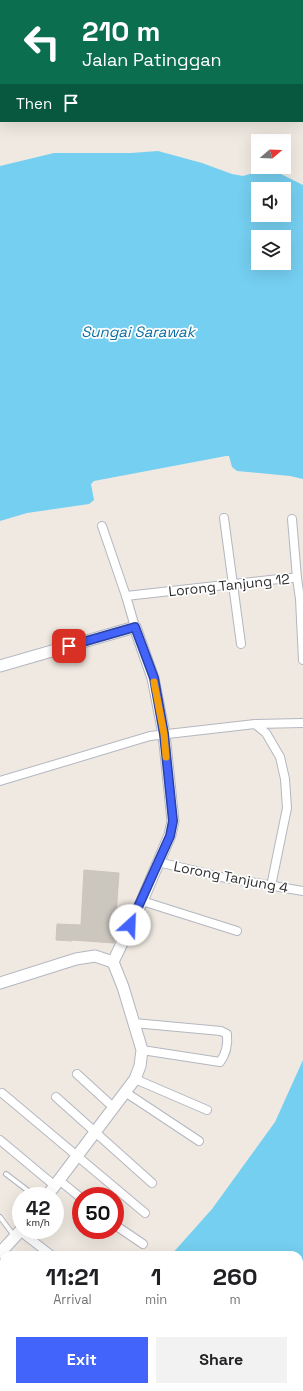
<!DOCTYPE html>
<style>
body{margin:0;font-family:"Space Grotesk",sans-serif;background:#f2f2f2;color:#202124;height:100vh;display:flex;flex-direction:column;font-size:15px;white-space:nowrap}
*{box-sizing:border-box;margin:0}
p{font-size:13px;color:#757577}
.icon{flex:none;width:22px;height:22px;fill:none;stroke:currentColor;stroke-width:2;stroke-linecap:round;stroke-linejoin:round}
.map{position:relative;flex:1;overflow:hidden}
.panel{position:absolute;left:0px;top:1251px;width:303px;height:140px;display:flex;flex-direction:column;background:#fff;border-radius:12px 12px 0 0;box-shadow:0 4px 16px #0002}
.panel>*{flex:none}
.hud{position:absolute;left:0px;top:0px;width:303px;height:122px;box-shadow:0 4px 16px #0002;background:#0b6e4f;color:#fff;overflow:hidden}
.needle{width:26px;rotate:71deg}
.fabs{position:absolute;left:251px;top:134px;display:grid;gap:8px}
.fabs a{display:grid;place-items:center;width:40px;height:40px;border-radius:0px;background:#fff;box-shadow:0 4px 16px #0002;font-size:20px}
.speed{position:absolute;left:12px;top:1187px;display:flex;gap:8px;font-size:20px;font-weight:700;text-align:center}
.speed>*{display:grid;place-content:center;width:52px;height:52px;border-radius:50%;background:#fff;box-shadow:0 4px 16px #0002;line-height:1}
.speed small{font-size:10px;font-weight:400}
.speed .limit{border:6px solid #d22;background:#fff;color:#111}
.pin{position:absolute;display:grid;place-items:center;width:34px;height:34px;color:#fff;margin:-17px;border-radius:8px;box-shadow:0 2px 6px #0006}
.me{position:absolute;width:44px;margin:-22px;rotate:25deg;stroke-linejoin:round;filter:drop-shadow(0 0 3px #0008)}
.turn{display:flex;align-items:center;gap:14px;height:84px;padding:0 16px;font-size:18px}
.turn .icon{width:52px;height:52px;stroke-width:2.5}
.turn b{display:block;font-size:28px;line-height:34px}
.then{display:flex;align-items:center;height:38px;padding:0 16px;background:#0003;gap:8px;font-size:15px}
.eta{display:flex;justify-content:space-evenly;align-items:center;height:68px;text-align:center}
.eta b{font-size:24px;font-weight:800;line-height:28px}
.button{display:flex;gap:8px;margin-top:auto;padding:8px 16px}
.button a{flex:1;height:46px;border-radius:0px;background:#4264fb;color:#fff;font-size:16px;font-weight:800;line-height:46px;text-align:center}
.button a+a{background:#f2f2f2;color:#202124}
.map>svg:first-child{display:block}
</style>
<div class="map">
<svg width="303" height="1391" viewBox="0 0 303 1391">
<rect width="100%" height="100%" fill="#efe9e1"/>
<!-- water -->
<g fill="#75cff0" fill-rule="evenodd">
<path d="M158 151 202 163 232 174 243 176 260 171 277 172 303 185V479L290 476 237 471 232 467 229 456H226L94 481 91 484 94 500 89 504 27 513 0 521V166L54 153H131ZM258 189H284V215H258ZM258 237H284V263H258Z"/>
<path d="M303 1060V1391H49L53 1387H299V1255H171L212 1209 275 1122Z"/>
</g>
<!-- building -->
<path fill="#cbc7bf" stroke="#cbc5ba" d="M84 870 119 873 114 943 72 940V941L56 940 57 924 81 925Z"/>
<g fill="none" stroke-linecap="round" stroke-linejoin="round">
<!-- lane casing -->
<g stroke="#b4b7c1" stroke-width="6">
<g id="lane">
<path d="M6 1174 35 1196"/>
<path d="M0 1217 15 1237"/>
</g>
</g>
<!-- street casing -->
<g stroke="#b4b7c1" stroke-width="10">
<g id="street">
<path d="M0 70 1 55"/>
<path d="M302 94H303"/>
<path d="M224 518 241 644"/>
<path d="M292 519 297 578"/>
<path d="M102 526 126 596 135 627"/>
<path d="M126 596 288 578H297L300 599 303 660"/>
<path d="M255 724 266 733 280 757 285 779 287 808 271 886"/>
<path d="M0 781 150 736 255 724 303 723"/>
<path d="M158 862 221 877 303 891"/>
<path d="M142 901 237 931"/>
<path d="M134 1023 221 1031 227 1034C228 1044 226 1054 220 1062L142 1050"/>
<path d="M77 1074 113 1107"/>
<path d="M135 1079 207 1110"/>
<path d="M125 1092 199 1141"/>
<path d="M2 1093 145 1213"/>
<path d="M56 1097 152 1183"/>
<path d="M0 1140 55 1186"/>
<path d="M59 1180 81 1198"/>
<path d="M115 1225 143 1244"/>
<path d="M20 1231 51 1255"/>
<path d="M0 1276 4 1279"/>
<path d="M0 1302 4 1305"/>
<path d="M0 1325 1 1324"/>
</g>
</g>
<!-- secondary casing -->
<g stroke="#b4b7c1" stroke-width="13">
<g id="secondary">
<path d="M131 1V0"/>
<path d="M302 24H303"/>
<path d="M0 39 1 38"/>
<path d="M0 666 135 627 153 678 164 734 173 821 170 835 142 901 113 962"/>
<path d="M0 983 76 959 95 956 113 962"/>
<path d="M47 1196 135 1079 140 1066 142 1050 123 987 113 962"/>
<path d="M0 1253 21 1230"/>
</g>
</g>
<!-- lane -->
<use href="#lane" stroke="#fff" stroke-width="4"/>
<!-- street -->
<use href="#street" stroke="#fff" stroke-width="8"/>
<!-- secondary -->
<use href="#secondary" stroke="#fff" stroke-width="11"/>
</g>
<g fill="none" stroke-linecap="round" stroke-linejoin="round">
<!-- route casing -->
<g stroke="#2b41a3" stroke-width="10">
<path id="route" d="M69 646 135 627 154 678 164 734 173 821 170 836 130 925"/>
</g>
<!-- route -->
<use href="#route" stroke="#4264fb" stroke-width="7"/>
<!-- slow -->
<path stroke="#f59e0b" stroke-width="7" d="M154 682 164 734 166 757"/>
</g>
<g text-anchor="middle" stroke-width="3.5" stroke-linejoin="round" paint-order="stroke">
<!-- street labels -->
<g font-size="14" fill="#2e2e2e" stroke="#fff">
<text transform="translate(229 585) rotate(-6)" y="5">Lorong Tanjung 12</text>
<text transform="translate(231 877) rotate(11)" y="5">Lorong Tanjung 4</text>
</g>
<!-- water labels -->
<g font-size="15" font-style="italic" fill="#0d6fa3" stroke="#fff">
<text x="138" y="337">Sungai Sarawak</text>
</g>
</g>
</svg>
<div class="fabs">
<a><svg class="needle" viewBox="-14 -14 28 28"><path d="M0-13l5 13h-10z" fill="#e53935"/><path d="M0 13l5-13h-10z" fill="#757577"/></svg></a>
<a><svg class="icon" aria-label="sound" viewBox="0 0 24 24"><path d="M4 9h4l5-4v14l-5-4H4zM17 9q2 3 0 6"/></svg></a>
<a><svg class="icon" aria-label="layers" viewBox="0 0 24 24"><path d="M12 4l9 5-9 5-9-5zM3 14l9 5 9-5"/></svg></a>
</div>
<div class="speed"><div>42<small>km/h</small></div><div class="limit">50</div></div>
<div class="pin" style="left:69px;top:646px;background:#d93025"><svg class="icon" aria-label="arrive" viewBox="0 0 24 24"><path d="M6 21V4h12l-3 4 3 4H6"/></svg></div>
<svg class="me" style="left:130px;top:925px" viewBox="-20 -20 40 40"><circle r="19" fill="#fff"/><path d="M0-13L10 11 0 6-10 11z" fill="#4264fb"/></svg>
<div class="hud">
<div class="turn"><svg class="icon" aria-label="left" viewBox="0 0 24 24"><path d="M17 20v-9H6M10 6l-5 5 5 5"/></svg><div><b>210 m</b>Jalan Patinggan</div></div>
<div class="then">Then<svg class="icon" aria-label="arrive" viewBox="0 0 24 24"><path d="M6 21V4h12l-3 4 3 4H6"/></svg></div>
</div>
<section class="panel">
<div class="eta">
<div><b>11:21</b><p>Arrival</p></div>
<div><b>1</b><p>min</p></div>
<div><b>260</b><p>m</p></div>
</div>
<div class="button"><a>Exit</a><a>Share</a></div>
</section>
</div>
